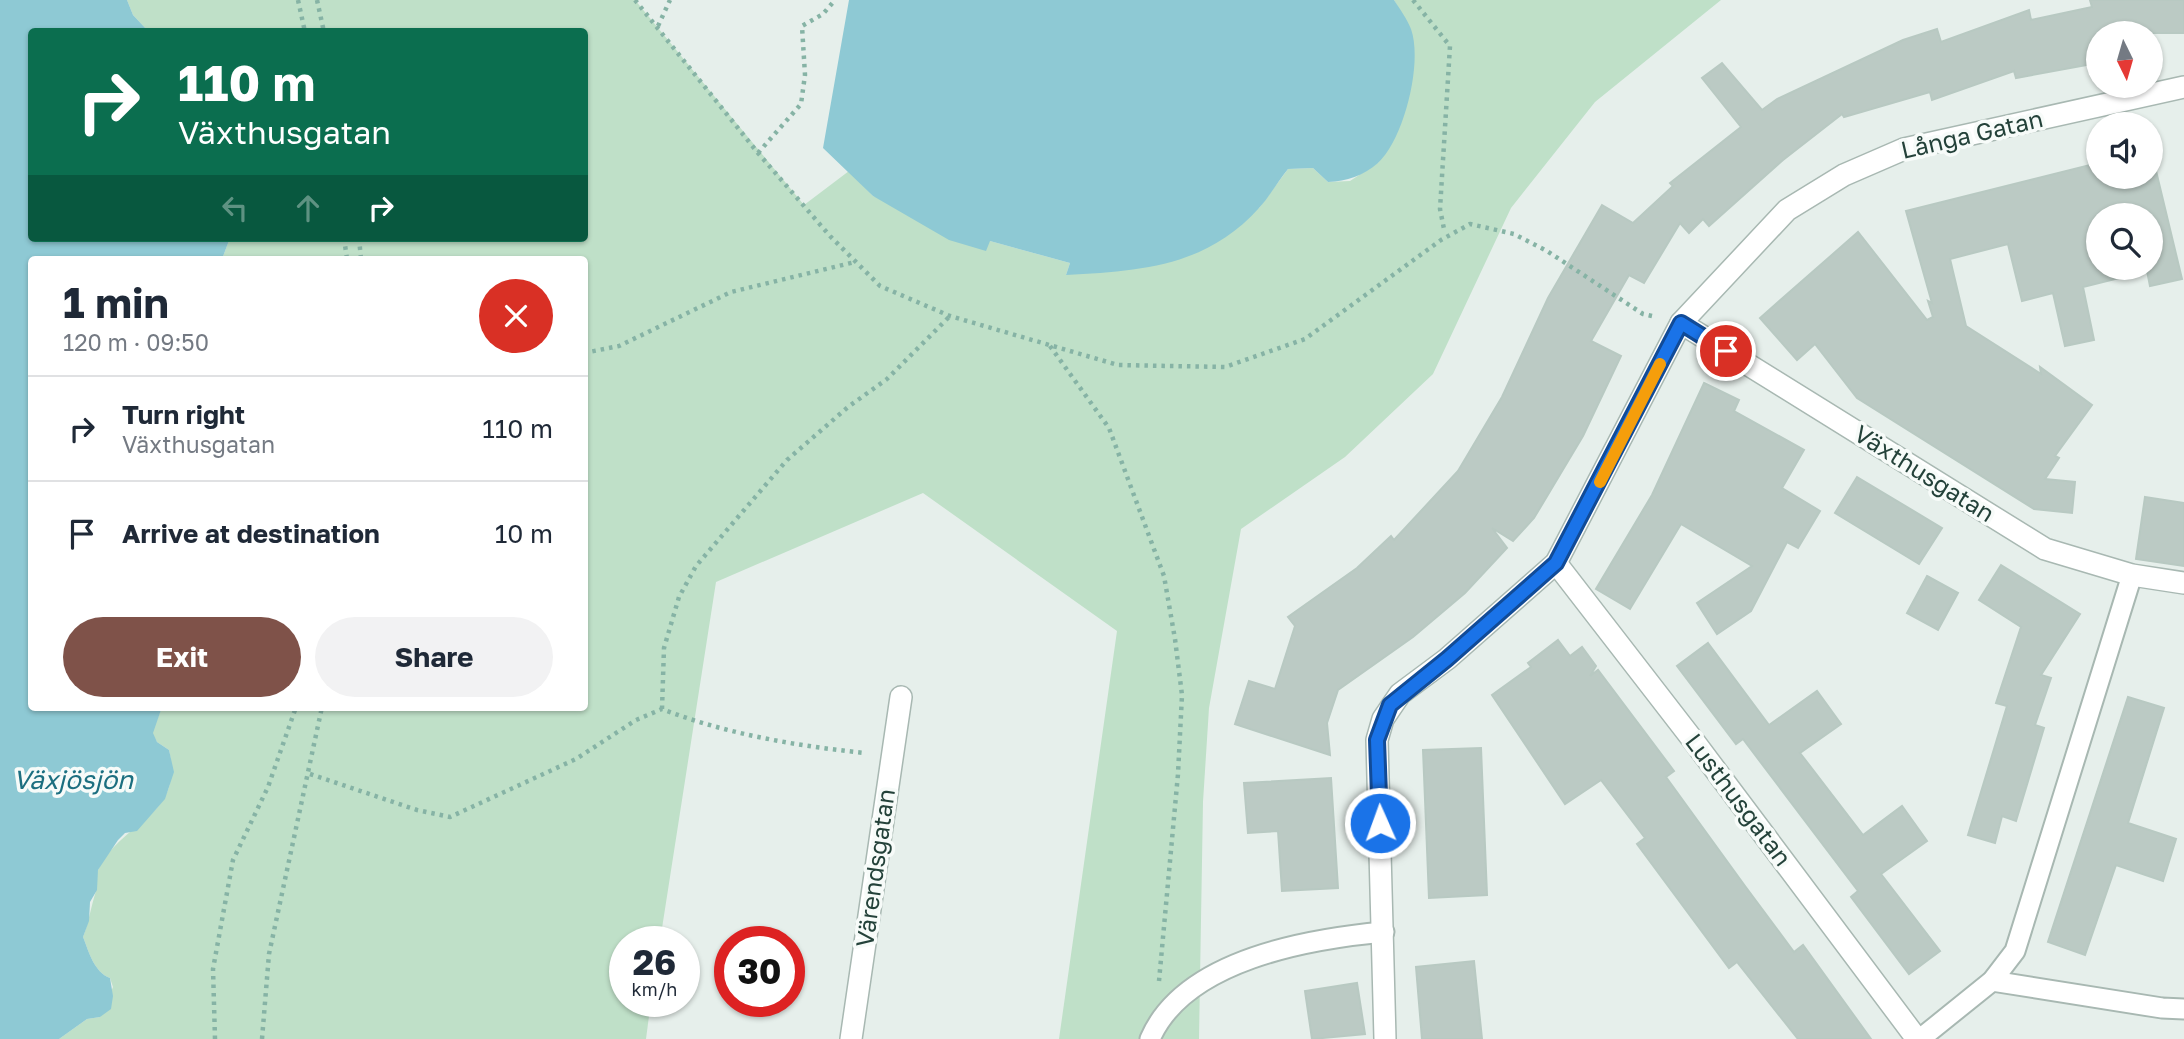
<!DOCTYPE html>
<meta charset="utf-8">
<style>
body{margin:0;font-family:"Golos Text",sans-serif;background:#f2f2f3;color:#1f2937;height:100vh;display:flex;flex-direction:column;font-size:26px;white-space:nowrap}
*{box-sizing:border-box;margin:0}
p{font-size:23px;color:#747a83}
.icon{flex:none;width:38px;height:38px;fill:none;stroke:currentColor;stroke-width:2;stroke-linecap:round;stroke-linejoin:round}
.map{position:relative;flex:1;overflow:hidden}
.drawer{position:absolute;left:28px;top:256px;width:560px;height:455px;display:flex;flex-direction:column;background:#fff;border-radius:7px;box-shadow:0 2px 5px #0004}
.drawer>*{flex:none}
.top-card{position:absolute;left:28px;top:28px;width:560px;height:214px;border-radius:7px;box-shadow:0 2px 5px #0004;background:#0b6e4f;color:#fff;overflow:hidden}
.needle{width:46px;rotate:175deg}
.buttons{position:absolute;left:2086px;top:21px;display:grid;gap:14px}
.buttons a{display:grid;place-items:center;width:77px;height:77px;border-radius:50%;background:#fff;box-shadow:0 2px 5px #0004;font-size:35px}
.speed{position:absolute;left:609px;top:926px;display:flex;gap:14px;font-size:35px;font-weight:700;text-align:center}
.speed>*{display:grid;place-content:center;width:91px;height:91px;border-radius:50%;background:#fff;box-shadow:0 2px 5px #0004;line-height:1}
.speed small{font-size:18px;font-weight:400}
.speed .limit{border:10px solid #d22;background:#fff;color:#111}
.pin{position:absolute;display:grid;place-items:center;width:60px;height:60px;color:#fff;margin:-30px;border:4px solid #fff;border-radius:50%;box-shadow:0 2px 7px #0007}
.me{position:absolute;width:77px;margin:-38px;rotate:358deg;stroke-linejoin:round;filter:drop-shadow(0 0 5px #0008)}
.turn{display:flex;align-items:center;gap:24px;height:147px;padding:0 35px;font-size:32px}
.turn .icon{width:91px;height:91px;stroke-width:2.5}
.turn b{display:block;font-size:49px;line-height:60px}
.lanes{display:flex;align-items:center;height:66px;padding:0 35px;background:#0003;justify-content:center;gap:35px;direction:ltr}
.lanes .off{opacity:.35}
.round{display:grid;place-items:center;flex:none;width:74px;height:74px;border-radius:37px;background:#f2f2f3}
.headline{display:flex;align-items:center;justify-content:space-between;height:119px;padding:0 35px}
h1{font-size:42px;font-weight:700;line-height:52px}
.action{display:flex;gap:14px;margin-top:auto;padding:14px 35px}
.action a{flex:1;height:80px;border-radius:42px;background:#7f5249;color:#fff;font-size:28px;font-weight:700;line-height:80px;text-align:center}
.action a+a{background:#f2f2f3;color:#1f2937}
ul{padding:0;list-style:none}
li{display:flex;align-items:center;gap:21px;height:105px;padding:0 35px;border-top:2px solid #e0e1e3}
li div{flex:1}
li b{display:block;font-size:26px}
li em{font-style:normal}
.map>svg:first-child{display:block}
</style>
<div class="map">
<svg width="2184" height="1039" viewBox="0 0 2184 1039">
<rect width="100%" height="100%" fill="#e6efeb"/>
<!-- green -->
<path fill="#bfe0c8" d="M127 0H635L804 205 849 171 873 196 990 241 1070 263 1066 275 1259 208 1288 169 1313 168 1328 182 1350 181 1379 162 1411 30 1394 0H1721L1595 102 1511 208 1433 374 1345 457 1241 529 1209 708 1203 802 1199 1039H1059L1117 631 923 493 716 582 660 941 625 942V1001H651L646 1039H59L87 1019 100 1017 113 987 110 978C94 972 89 952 83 937 89 922 91 906 96 891 98 885 95 877 98 870 124 818 184 818 169 750L157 742 152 733 162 707H584V259H222L230 238H584V32L148 31 133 15Z"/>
<!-- water -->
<g fill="#8ec9d4">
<path d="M0 0H127L133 15 148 31 32 32V238H230L222 259H32V707H162L153 733 157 742 169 750 174 772 165 799 137 831 125 833 118 840 98 870 97 890 90 902 89 921 83 937C89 952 94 972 110 978L113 996 111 1009 100 1017 87 1019 59 1039H0Z"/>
<path d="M849 0H1394C1400 9 1407 19 1411 29 1423 63 1404 139 1378 163 1363 176 1347 181 1328 182L1313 168 1288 169C1278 181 1270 196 1259 208 1206 267 1140 271 1066 275L1070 263 990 241 986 251 949 240 873 196 823 148Z"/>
</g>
<!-- building -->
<g fill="#bbcac4" stroke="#b8c9c2" stroke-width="2" fill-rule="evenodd">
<path d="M2090 0H2184V33H2098V63L2016 78 2014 71 1932 100 1930 92 1844 117 1842 114 1783 160 1709 226 1703 219 1689 233 1680 223 1644 283 1629 275 1591 341 1621 356 1583 436 1534 518 1513 541 1492 528 1507 548 1465 593 1413 637 1338 690 1327 723 1330 755 1235 724 1249 681 1275 689 1295 626 1288 617 1357 568 1391 536 1394 540 1458 471 1502 397 1548 298 1602 205 1633 223 1673 186 1670 183 1741 127 1702 78 1722 63 1762 110 1777 99 1903 40 1937 29 1941 42 2029 10 2031 20 2092 7Z"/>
<path d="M2151 150 2182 279 2150 286 2147 271 2083 287 2094 340 2065 346 2053 293 2022 301 2008 244 1950 259 1966 326 2041 374 2040 367 2092 405 2055 456 2059 458 2045 479 2075 482 2072 513 2034 509 1857 398 1815 344 1797 360 1760 318 1858 232 1927 320 1933 317 1928 301 1932 303 1906 211 2098 163V177H2151ZM2098 215H2151V268H2098Z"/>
<path d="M1704 383 1739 400 1734 411 1804 450 1782 488 1820 511 1798 548 1787 542 1751 611 1717 634 1697 603 1752 566 1681 524 1630 609 1596 589 1652 495Z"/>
<path d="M1857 477 1942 528 1919 564 1835 513Z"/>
<path d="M2145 497 2184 503V566L2136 559Z"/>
<path d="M2001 565 2080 614 2041 675 2051 678 2035 725 2044 728 2016 821 2002 816 1995 843 1968 835 2007 706 1996 703 2021 627 1979 600Z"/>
<path d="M1927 576 1958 593 1938 630 1907 613Z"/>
<path d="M1558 640 1570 656 1582 647 1596 666 1590 676 1598 670 1674 771 1666 777 1745 886 1794 952 1803 945 1871 1039H1798L1737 962 1729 968 1637 844 1645 838 1601 780 1565 804 1492 695 1531 667 1528 663Z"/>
<path d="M1708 643 1769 725 1817 691 1841 724 1800 753 1863 835 1902 806 1927 841 1881 874 1940 951 1909 974 1851 897 1858 891 1743 739 1736 744 1677 666Z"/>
<path d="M2128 697 2164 708 2128 823 2176 839 2163 881 2116 865 2085 955 2048 942Z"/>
<path d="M1481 748 1487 895 1429 898 1423 750Z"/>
<path d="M1331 778 1338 888 1282 891 1278 831 1248 833 1244 783Z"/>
<path d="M1474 961 1482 1039H1422L1416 967Z"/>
<path d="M1357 983 1365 1034 1312 1039 1305 991Z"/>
</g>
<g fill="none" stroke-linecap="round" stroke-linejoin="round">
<!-- service casing -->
<g stroke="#a8b8b2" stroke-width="23">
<g id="service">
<path d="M1992 981 2162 1008 2184 1009"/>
<path d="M1150 1039C1184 960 1308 939 1384 932"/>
<path d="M1920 1039 1992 981 2015 951 2132 575"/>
</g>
</g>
<!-- minor casing -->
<g stroke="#a8b8b2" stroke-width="24">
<g id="minor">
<path d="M1681 323 2045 549 2132 575 2184 583"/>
<path d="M1556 563 1696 744 1917 1039"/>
<path d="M851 1039 901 697"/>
<path d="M1385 1039 1377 740 1383 719 1400 694 1447 659 1556 563 1681 323 1787 210 1844 175 1904 149 2184 87"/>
</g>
</g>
<!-- path -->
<g stroke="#86b3a5" stroke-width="4.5" stroke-dasharray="3.5 5" stroke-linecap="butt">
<path d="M298 0 305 32"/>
<path d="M317 0 324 32"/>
<path d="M635 0 758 153 830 236 880 286 950 316 1118 365 1225 367 1305 339 1441 240 1470 224 1514 234 1547 251 1643 314 1652 316"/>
<path d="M1413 0 1450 46 1440 209 1444 229"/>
<path d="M658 26 670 0"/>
<path d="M758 153 801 104 805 75 802 26 823 14 835 0"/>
<path d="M344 238 347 259"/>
<path d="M359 238 361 259"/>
<path d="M1050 346 1109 428 1164 576 1175 639 1182 695 1178 774 1159 981"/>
<path d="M584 353 619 346 731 292 855 262"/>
<path d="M662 709 664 648 679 597 696 566 787 460 848 407 887 379 950 316"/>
<path d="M310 774 417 810 450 817 576 759 636 720 662 709C726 734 797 746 865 753"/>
<path d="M215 1039 213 969 233 860 268 787 296 707"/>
<path d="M262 1039 269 954 322 707"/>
</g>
<!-- service -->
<use href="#service" stroke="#fff" stroke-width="19"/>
<!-- minor -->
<use href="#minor" stroke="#fff" stroke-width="21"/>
</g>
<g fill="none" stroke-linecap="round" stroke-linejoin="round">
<!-- route casing -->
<g stroke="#114b97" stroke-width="18">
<path id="route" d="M1380 823 1377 740 1390 705 1447 659 1556 563 1681 323 1726 351"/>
</g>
<!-- route -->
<use href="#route" stroke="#1a73e8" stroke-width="12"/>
<!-- slow -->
<path stroke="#f59e0b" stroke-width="12" d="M1600 482 1660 364"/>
</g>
<g text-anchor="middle" stroke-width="7" stroke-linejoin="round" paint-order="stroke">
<!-- street labels -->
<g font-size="24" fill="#24423a" stroke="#f7fbf9">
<text transform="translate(1972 135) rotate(-13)" y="8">Långa Gatan</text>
<text transform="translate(1924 474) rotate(32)" y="8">Växthusgatan</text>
<text transform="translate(1738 800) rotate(53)" y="8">Lusthusgatan</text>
<text transform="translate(876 868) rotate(-82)" y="8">Värendsgatan</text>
</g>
<!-- water labels -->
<g font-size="26" font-style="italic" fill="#1c6f80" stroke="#f7fbf9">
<text x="73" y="789">Växjösjön</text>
</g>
</g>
</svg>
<div class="buttons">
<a><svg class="needle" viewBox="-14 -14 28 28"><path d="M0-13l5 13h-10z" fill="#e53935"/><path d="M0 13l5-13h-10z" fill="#747a83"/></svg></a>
<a><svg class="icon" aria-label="sound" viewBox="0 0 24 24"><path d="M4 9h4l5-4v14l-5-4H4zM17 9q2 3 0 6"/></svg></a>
<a><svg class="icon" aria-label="search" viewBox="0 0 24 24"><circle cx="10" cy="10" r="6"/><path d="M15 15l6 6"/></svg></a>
</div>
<div class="speed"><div>26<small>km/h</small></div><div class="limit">30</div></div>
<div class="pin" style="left:1726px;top:351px;background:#d93025"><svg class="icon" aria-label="arrive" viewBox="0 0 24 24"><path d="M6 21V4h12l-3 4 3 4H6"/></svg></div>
<svg class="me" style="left:1380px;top:823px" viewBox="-20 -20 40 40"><circle r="17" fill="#1a73e8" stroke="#fff" stroke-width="3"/><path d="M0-11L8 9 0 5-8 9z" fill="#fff"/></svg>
<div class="top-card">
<div class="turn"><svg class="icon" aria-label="right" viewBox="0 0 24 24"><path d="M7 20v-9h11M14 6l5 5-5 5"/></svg><div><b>110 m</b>Växthusgatan</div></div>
<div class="lanes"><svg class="icon off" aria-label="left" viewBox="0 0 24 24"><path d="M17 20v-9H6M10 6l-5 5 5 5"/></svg><svg class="icon off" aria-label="ahead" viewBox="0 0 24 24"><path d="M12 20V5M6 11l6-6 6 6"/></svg><svg class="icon" aria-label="right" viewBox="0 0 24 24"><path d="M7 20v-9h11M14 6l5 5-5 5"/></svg></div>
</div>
<section class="drawer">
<div class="headline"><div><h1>1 min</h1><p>120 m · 09:50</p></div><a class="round" style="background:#d93025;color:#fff"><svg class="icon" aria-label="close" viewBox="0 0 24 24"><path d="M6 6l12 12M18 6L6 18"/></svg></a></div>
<ul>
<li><svg class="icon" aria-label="right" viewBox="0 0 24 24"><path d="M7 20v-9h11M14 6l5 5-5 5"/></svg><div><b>Turn right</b><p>Växthusgatan</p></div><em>110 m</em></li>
<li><svg class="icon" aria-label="arrive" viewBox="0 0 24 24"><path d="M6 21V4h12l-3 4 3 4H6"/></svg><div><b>Arrive at destination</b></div><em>10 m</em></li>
</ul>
<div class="action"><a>Exit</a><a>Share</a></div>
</section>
</div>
